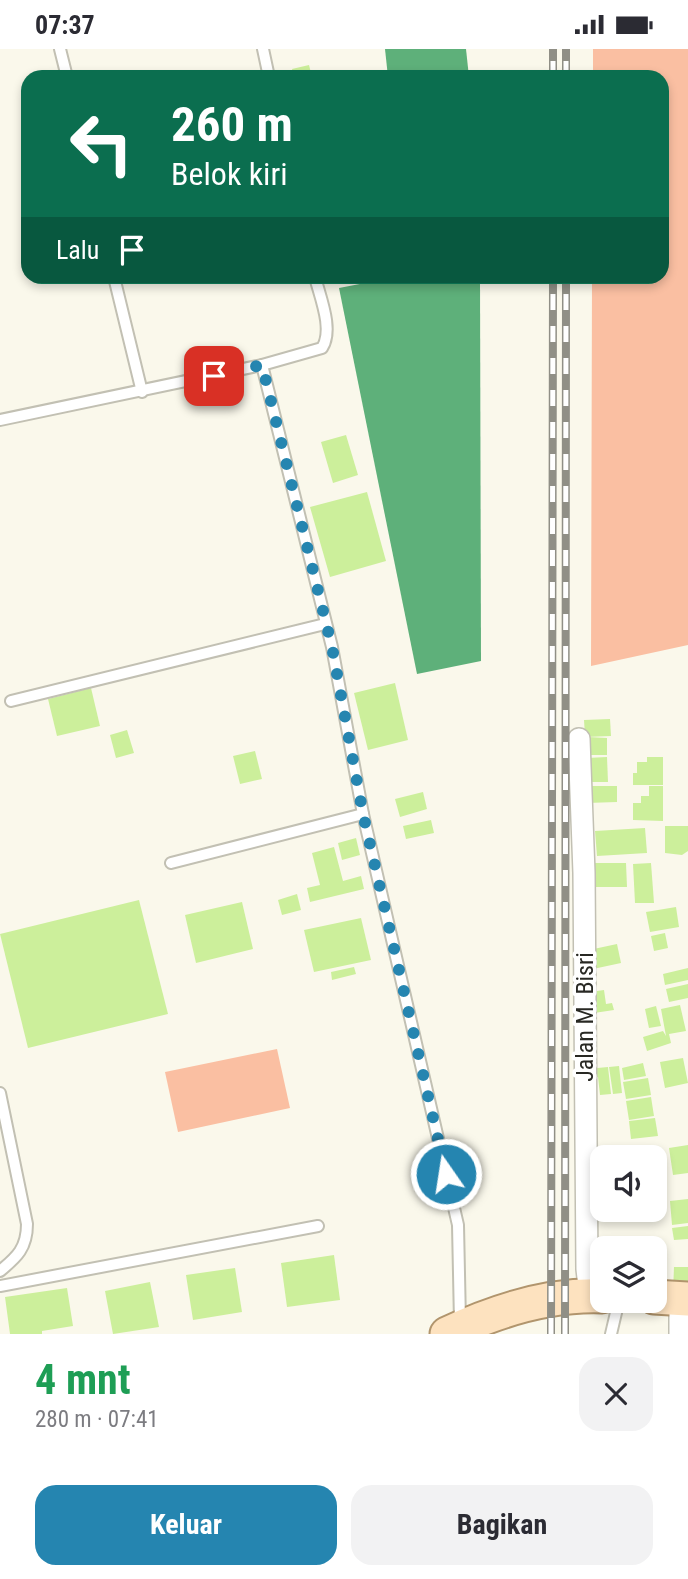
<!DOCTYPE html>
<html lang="id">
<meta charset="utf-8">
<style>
body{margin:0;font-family:"Roboto Condensed",sans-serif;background:#f2f2f3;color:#2b2b33;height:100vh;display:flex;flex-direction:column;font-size:26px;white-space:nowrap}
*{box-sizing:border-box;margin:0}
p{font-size:23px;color:#7c7c81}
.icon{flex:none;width:38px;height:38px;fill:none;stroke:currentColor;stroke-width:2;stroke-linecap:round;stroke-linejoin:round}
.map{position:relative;height:1285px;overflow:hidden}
.sheet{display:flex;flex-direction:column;background:#fff;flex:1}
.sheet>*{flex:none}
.guide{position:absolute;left:21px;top:21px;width:648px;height:214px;border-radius:21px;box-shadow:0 4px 10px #0003;background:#0b6e4f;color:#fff;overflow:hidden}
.fabs{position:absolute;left:590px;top:1096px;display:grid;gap:14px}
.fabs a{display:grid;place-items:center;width:77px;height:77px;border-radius:14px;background:#fff;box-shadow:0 4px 10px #0003;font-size:35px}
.pin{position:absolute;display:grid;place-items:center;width:60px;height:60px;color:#fff;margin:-30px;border-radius:14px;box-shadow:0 4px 10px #0006}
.me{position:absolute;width:77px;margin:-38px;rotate:347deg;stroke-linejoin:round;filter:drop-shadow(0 0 5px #0008)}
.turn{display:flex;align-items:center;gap:24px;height:147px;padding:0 35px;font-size:32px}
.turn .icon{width:91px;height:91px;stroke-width:2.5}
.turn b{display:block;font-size:49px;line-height:60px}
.then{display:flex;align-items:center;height:66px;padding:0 35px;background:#0003;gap:14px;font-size:26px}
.round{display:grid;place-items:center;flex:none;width:74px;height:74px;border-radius:21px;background:#f2f2f3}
.summary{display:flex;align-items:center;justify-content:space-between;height:119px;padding:0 35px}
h1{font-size:42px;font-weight:700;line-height:52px;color:#1e9e55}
.action{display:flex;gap:14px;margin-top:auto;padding:14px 35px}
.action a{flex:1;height:80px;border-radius:21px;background:#2585b0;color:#fff;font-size:28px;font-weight:700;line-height:80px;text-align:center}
.action a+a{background:#f2f2f3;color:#2b2b33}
.status{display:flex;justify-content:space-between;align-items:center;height:49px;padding:0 35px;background:#fff;direction:ltr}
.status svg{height:19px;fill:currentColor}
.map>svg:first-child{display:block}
</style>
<div class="status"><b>07:37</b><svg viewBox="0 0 49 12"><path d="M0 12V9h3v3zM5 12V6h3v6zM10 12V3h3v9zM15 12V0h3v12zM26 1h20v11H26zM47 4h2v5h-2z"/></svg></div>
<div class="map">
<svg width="688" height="1285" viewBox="0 0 688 1285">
<rect width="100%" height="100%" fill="#faf8eb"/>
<!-- green -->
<g fill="#fabfa2">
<path d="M593 0H688V596L591 617 592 228H662V28H593Z"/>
<path d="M277 1000 290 1059 178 1083 165 1023Z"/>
</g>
<!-- water -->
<g fill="#5eb07a">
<path d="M385 0H466L469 28H388Z"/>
<path d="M396 228H480L481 612 417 625 339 239Z"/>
</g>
<!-- building -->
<g fill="#ccef9b">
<path d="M309 16 312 28H294L292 20Z"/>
<path d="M346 386 358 426 333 434 321 393Z"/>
<path d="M367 443 386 512 330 528 310 458Z"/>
<path d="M395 634 408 691 368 701 354 644Z"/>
<path d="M91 639 100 677 57 687 48 650Z"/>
<path d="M610 670 611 687 585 688 584 671Z"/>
<path d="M127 681 134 704 116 709 110 686Z"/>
<path d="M588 688 607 689V706H588Z"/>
<path d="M255 702 262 730 240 735 233 707Z"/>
<path d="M607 708 608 733H588L587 709Z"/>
<path d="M647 708H663V736H633V724H637V713H647Z"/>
<path d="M586 737H617V753L587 754Z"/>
<path d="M649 737H663V772L633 771V754H641V747H649Z"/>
<path d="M423 743 427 760 400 768 395 750Z"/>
<path d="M431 771 434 784 406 790 403 777Z"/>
<path d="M665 777H688V802L682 806 665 804Z"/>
<path d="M645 779 647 804 597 807 595 782Z"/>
<path d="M356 789 360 806 342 811 338 794Z"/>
<path d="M334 798 343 832 361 827 364 840 310 853 307 839 320 836 312 804Z"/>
<path d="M593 814H626L627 838H594Z"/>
<path d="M651 814 654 854H635L633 815Z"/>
<path d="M297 845 301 861 282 866 278 851Z"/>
<path d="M139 851 168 965 28 999 0 885Z"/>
<path d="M242 853 253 900 196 914 185 866Z"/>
<path d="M676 858 679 878 650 883 646 863Z"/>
<path d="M361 869 371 911 314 923 304 881Z"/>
<path d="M665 884 668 899 654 902 651 887Z"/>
<path d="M617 895 621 914 593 920 589 901Z"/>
<path d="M354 918 356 925 332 931 331 923Z"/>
<path d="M688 919V931L665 936 663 925Z"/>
<path d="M688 935V949L669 953 666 940Z"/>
<path d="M604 941 606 955 612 954 614 961 594 964 590 943Z"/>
<path d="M680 956 686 982 669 985 671 994 647 1002 643 988 663 982 666 987 661 960Z"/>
<path d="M656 957 661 977 649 979 645 960Z"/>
<path d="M683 1009 688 1034 665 1039 660 1013Z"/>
<path d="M643 1014 646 1027 624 1031 622 1019Z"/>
<path d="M619 1017 622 1044 613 1045 609 1018Z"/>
<path d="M608 1018 611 1045 600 1046 598 1028 588 1029 587 1020Z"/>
<path d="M648 1029 651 1046 626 1050 623 1033Z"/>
<path d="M651 1048 654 1067 629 1071 626 1052Z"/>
<path d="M655 1069 658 1087 631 1090 629 1072Z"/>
<path d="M688 1096V1124L673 1126 669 1099Z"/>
<path d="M688 1150V1174L672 1176 670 1152Z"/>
<path d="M688 1177V1190L674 1191 672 1179Z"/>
<path d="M334 1206 340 1251 287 1258 281 1214Z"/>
<path d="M674 1218H688V1244H673Z"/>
<path d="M235 1219 242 1263 193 1271 186 1226Z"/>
<path d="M150 1233 159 1278 113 1285 105 1242Z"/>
<path d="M67 1239 73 1277 42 1282V1285H10L5 1248Z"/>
</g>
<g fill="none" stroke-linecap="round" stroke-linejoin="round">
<!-- lane casing -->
<g stroke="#c2c0b3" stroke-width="14">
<g id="lane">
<path d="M60 0 67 28"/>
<path d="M263 0 269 28"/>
<path d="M114 228 142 343"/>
<path d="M262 316 322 299C334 281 320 248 315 228"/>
<path d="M0 371 262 316 332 598 363 765 458 1176 460 1273"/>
<path d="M11 652 325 575"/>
<path d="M171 814 363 765"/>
<path d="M0 1044 27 1175C27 1199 17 1208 0 1222"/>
<path d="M0 1237 318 1177"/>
<path d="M611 1285 619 1251"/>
</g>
</g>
<!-- street casing -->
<g stroke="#c2c0b3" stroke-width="24">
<g id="street">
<path d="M579 690 584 824 587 1220 590 1246"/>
<path d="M680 1285V1249"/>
</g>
</g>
<!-- primary casing -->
<g stroke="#b1956d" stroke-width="37">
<g id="primary">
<path d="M654 1248 688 1250"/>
<path d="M447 1285C495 1262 548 1245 602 1247"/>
</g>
</g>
<!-- lane -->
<use href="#lane" stroke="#fff" stroke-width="10"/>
<!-- street -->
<use href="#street" stroke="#fff" stroke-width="21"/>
<!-- primary -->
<use href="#primary" stroke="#fde2bf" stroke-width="33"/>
<!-- rail casing -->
<g stroke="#908f86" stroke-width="8">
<g id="rail">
<path d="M553 28V0"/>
<path d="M566 28V0"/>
<path d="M551 1285 553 228"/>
<path d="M565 1285 566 228"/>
</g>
</g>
<!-- rail -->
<use href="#rail" stroke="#fff" stroke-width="5" stroke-dasharray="16" stroke-linecap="butt"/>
</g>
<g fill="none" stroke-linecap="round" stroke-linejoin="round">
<!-- route -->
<path stroke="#2585b0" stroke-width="12" stroke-dasharray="0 21.6" d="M214 327 262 316 332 598 363 765 446 1125"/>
</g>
<g text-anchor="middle" stroke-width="7" stroke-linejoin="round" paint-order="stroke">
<!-- street labels -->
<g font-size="24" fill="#282823" stroke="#fff">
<text transform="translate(585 968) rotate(-90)" y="8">Jalan M. Bisri</text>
</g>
</g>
</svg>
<div class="fabs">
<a><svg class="icon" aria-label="sound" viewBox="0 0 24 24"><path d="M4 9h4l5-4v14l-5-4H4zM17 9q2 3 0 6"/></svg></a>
<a><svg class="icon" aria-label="layers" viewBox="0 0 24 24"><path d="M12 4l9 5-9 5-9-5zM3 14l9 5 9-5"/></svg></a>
</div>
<div class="pin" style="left:214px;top:327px;background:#d93025"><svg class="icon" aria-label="arrive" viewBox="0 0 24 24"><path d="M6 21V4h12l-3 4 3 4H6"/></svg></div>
<svg class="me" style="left:446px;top:1125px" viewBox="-20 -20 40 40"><circle r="17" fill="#2585b0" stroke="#fff" stroke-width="3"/><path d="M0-11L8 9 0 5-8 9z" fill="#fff"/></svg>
<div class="guide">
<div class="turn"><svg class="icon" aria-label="left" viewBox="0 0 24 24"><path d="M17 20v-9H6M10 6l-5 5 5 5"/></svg><div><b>260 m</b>Belok kiri</div></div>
<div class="then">Lalu<svg class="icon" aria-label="arrive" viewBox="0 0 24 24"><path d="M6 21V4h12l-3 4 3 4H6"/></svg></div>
</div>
</div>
<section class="sheet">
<div class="summary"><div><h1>4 mnt</h1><p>280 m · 07:41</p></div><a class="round"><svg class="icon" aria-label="close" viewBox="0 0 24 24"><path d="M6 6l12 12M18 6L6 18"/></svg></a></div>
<div class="action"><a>Keluar</a><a>Bagikan</a></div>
</section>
